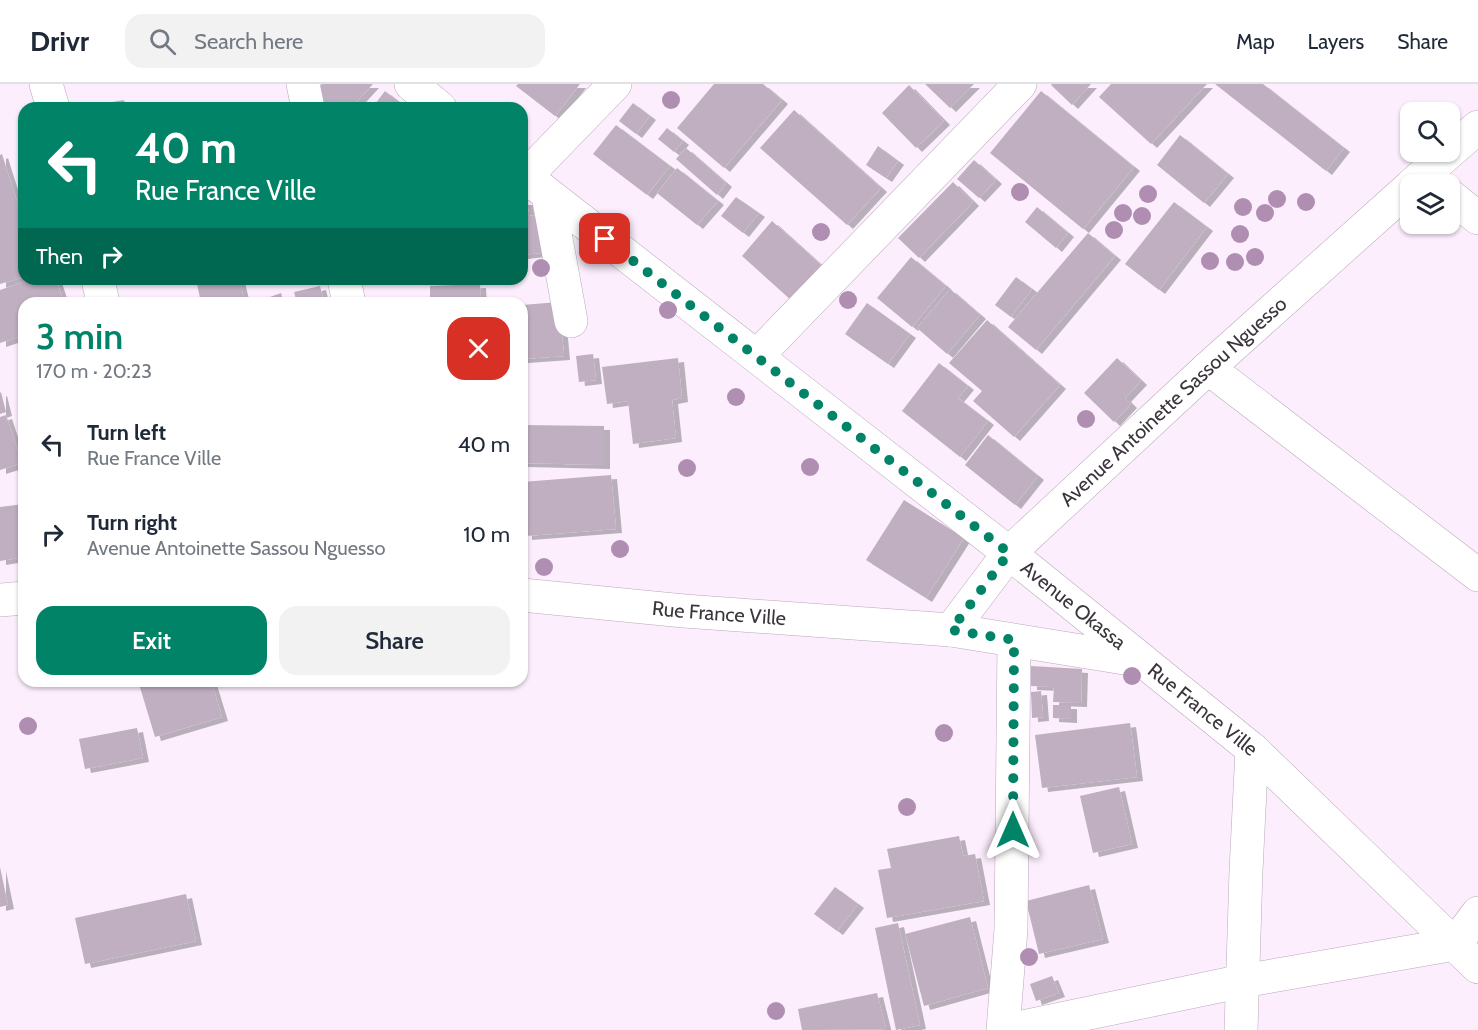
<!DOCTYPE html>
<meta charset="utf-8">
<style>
body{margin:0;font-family:Cabin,sans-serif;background:#f2f2f3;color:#1f2937;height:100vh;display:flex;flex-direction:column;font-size:22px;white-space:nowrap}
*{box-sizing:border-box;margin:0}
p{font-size:20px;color:#747a83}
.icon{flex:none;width:33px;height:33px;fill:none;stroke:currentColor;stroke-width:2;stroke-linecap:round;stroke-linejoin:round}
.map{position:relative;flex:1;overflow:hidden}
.details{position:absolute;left:18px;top:213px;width:510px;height:390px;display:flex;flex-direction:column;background:#fff;border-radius:18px;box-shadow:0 2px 4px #0004}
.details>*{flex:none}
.hud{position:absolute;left:18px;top:18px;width:510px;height:183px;border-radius:18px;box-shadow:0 2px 4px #0004;background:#008366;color:#fff;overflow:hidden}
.buttons{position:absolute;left:1400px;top:18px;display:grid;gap:12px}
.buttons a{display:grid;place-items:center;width:60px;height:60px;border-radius:12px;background:#fff;box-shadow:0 2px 4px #0004;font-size:30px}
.pin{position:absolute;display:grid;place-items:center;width:51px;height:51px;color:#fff;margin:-26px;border-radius:12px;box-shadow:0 3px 9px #0006}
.me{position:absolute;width:66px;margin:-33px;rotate:0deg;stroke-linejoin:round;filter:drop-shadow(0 0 4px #0008)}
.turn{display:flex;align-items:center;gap:21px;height:126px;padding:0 18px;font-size:27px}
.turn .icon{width:78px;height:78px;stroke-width:2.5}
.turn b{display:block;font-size:42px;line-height:51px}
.then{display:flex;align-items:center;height:57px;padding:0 18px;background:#0003;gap:12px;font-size:22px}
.round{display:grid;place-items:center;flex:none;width:63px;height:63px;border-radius:18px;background:#f2f2f3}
.overview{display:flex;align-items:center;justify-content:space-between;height:102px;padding:0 18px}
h1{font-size:36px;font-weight:600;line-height:45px;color:#008366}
.button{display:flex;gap:12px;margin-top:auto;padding:12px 18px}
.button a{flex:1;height:69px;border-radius:18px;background:#008366;color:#fff;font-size:24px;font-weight:600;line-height:69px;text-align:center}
.button a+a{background:#f2f2f3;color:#1f2937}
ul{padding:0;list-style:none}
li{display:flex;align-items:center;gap:18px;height:90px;padding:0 18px}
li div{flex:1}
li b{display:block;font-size:22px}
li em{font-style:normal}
header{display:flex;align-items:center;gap:36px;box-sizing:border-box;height:84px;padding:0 30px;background:#fff;border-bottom:2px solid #e0e1e3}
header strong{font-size:28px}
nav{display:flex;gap:33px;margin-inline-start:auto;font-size:21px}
.search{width:420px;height:54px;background:#f2f2f3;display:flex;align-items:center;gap:15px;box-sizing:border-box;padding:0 21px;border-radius:18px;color:#747a83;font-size:22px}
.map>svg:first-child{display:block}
</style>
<header>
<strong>Drivr</strong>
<div class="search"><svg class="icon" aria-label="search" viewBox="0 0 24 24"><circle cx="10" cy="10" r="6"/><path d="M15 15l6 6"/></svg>Search here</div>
<nav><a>Map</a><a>Layers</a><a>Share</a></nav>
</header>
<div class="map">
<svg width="1478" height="946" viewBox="0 0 1478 946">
<defs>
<filter id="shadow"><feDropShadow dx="6" dy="4" stdDeviation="0" flood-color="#0004"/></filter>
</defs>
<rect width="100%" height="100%" fill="#fceefd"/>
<!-- building -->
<g fill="#c0afc1" filter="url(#shadow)">
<path d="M322 0H373L351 24H320L309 14Z"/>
<path d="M518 0H580L555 32 516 2Z"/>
<path d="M714 0H763L782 16 724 84 677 44Z"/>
<path d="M925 0H974L950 24Z"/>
<path d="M1052 0H1091L1072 21 1051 1Z"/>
<path d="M1111 0H1207L1151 60 1099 13Z"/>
<path d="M1215 0H1263L1344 64 1326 87Z"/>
<path d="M909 1 944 37 916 64 882 29Z"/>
<path d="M385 7 407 24H372Z"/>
<path d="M1041 7 1134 83 1083 145 990 69Z"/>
<path d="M124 16 126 24H113L112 18Z"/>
<path d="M633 19 650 32 636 50 619 37Z"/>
<path d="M794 26 881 104 847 141 760 64Z"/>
<path d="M616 41 670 82 647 111 593 70Z"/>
<path d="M667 44 683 57 674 68 658 55Z"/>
<path d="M1180 51 1228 90 1204 119 1157 81Z"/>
<path d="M878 62 898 77 886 94 866 81Z"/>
<path d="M686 64 726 99 717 111 676 75Z"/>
<path d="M2 70 24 140V193L0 200V71Z"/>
<path d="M974 76 996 96 979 114 957 95Z"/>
<path d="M677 84 718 117 697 141 657 109Z"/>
<path d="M953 98 973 118 919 174 898 154Z"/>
<path d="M736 113 759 129 743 149 721 132Z"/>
<path d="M522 117H527L529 132 545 130 549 168 522 171Z"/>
<path d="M1174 118 1207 143 1159 206 1125 180Z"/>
<path d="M1037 123 1068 149 1056 164 1025 138Z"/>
<path d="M772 137 823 183 792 217 742 172Z"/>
<path d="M1088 149 1115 172 1036 266 1008 243Z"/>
<path d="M911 173 946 202 912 243 877 214Z"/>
<path d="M1016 193 1032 205 1011 233 995 221Z"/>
<path d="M32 195H56L64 219H24V251L0 259V206Z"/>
<path d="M196 195H239L245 219H201Z"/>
<path d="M480 200 481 219H430V202Z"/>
<path d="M320 202 324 219H297L294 208Z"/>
<path d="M950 205 980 231 947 270 917 244Z"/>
<path d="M281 209 284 219H253Z"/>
<path d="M559 218 564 272 522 275V221Z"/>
<path d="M867 219 910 250 888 280 845 250Z"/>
<path d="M987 236 1060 301 1014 353 973 317 982 307 949 279Z"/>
<path d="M593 270 596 296 579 298 576 272Z"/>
<path d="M678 274 682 314 672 316 676 354 633 360 628 317 607 320 602 283Z"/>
<path d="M1117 274 1141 297 1125 314 1131 320 1114 338 1084 309Z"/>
<path d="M939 279 968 302 958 314 988 337 960 373 902 327Z"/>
<path d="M1 308 6 328 0 330V309Z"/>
<path d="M6 331 22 379 0 386V333Z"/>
<path d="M522 341 604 342V381L522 379Z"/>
<path d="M988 351 1038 392 1015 421 965 381Z"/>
<path d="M611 391 616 445 526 452 522 398Z"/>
<path d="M904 416 964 454 926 514 866 476Z"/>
<path d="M24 420V473L0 477V423Z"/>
<path d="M1031 582 1082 585 1081 619 1053 618 1054 603 1031 602Z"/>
<path d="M151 597H211L222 633 155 653 139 600Z"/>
<path d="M1041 607 1043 633 1032 634 1031 608Z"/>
<path d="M1053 621H1071V635L1053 634Z"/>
<path d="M1130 639 1137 693 1042 704 1035 651Z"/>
<path d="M137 644 143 674 85 685 79 655Z"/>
<path d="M1119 703 1132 760 1093 769 1080 712Z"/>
<path d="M959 752 963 772 975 770 984 817 887 834 878 786 891 784 887 765Z"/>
<path d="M0 783 8 821 0 823Z"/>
<path d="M1089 801 1103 855 1039 870 1026 817Z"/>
<path d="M835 803 858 820 837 847 814 830Z"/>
<path d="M186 810 196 857 85 880 75 834Z"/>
<path d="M970 833 988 904 924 922 905 850Z"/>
<path d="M898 839 920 941 896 946 875 844Z"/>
<path d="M1052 892 1059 909 1036 917 1030 900Z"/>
<path d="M877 909 886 945 802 946 798 925Z"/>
</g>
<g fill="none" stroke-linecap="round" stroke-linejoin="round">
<!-- minor casing -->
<g stroke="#b9a9ba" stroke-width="34">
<g id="minor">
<path d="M46 0 53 24"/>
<path d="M303 0 308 24"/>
<path d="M411 0 440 24"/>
<path id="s1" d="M522 90 1009 469 1142 576"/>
<path d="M525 93 615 0"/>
<path d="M1413 100 1478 43"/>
<path d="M548 111 571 237"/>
<path d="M1449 111 1478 134"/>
<path d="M98 195 103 219"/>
<path d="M344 195 349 219"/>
<path d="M757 272 1020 0"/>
<path d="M1208 284 1478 491"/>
<path id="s2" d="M522 511 684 527 951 546 1143 577 1252 665 1478 883"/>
<path d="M0 516 24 514"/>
<path id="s3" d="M951 546 1009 469 1208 284 1410 103"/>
<path d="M1003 946 1011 845 1014 557"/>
<path d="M1008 946 1243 897 1455 860 1478 829"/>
<path d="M1241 946 1246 787 1252 665"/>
</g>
</g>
<!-- minor -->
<use href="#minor" stroke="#fff" stroke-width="33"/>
</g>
<!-- trees -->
<g fill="#b08eb2">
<circle cx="671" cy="16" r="9"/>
<circle cx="1020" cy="108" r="9"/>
<circle cx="1148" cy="110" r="9"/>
<circle cx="1277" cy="115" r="9"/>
<circle cx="1306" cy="118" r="9"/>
<circle cx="1243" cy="123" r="9"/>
<circle cx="1123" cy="129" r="9"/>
<circle cx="1265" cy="129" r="9"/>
<circle cx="1142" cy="132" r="9"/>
<circle cx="1114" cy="146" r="9"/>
<circle cx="821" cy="148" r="9"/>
<circle cx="1240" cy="150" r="9"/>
<circle cx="1255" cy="173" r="9"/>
<circle cx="1210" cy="177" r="9"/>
<circle cx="1235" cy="178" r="9"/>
<circle cx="541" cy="184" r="9"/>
<circle cx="848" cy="216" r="9"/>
<circle cx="668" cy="226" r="9"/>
<circle cx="736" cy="313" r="9"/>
<circle cx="1086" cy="335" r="9"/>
<circle cx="810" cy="383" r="9"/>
<circle cx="687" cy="384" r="9"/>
<circle cx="620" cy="465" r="9"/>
<circle cx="544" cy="483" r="9"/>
<circle cx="1132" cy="592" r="9"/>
<circle cx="28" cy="642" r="9"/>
<circle cx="944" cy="649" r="9"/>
<circle cx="907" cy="723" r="9"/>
<circle cx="1029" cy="873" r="9"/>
<circle cx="776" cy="927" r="9"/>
</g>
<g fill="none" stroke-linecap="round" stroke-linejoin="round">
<!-- route -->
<path stroke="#008366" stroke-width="10" stroke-dasharray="0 18" d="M605 155 1009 469 951 546 1014 556 1013 746"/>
</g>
<g text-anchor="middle" stroke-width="4.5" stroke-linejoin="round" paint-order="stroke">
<!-- street labels -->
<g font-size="20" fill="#3b353c" stroke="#fceefd">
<text dy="7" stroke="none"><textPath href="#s3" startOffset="320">Avenue Antoinette Sassou Nguesso</textPath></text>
<text dy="7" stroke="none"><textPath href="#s1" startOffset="700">Avenue Okassa</textPath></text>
<text dy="7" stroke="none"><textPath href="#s2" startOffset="198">Rue France Ville</textPath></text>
<text dy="7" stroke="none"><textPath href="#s2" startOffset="702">Rue France Ville</textPath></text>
</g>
</g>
</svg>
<div class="buttons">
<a><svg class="icon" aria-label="search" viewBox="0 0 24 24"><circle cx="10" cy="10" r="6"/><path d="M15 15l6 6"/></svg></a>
<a><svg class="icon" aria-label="layers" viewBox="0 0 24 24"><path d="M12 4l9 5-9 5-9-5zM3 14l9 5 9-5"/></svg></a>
</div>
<div class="pin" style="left:605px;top:155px;background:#d93025"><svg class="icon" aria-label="arrive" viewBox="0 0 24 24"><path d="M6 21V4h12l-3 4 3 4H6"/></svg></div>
<svg class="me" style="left:1013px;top:746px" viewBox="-20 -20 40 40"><path d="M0-17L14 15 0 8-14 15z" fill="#008366" stroke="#fff" stroke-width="4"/></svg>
<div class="hud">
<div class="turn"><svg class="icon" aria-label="left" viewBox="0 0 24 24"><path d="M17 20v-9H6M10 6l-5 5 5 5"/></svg><div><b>40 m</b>Rue France Ville</div></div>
<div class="then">Then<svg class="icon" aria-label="right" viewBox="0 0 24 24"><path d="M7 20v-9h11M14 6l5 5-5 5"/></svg></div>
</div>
<section class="details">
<div class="overview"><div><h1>3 min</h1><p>170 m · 20:23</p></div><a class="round" style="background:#d93025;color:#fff"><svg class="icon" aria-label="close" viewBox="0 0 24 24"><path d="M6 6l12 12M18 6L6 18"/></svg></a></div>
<ul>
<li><svg class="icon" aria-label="left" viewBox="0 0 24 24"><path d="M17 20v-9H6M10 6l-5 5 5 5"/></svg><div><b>Turn left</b><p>Rue France Ville</p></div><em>40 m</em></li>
<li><svg class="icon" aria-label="right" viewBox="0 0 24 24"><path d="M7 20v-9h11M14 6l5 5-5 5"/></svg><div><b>Turn right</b><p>Avenue Antoinette Sassou Nguesso</p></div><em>10 m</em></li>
</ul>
<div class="button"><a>Exit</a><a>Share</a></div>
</section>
</div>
